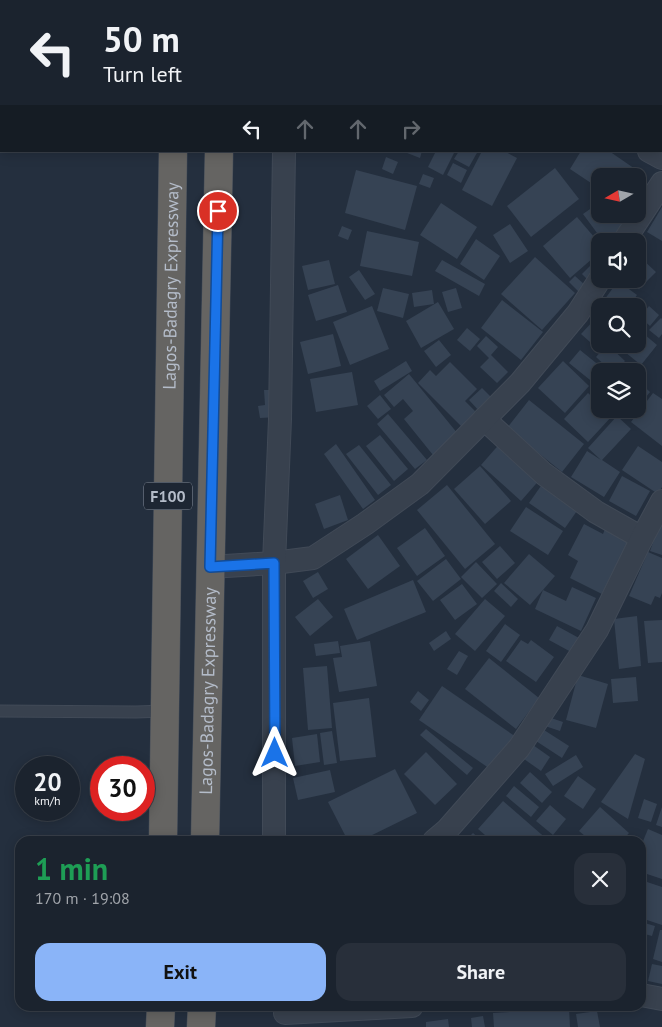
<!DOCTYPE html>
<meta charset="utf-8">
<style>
body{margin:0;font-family:"PT Sans",sans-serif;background:#282f3a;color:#f1f3f6;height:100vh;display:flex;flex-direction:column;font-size:19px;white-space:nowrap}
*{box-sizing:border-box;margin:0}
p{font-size:16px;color:#a0a4aa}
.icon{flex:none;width:28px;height:28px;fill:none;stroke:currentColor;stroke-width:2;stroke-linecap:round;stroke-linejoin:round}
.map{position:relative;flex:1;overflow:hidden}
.drawer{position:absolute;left:15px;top:836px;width:631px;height:175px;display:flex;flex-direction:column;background:#1b232e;border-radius:15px;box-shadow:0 2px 12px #0003,0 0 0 1px #39404a}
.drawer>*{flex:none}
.guide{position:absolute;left:0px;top:0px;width:662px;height:152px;box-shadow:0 2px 12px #0003,0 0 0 1px #39404a;background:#1b232e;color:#f1f3f6;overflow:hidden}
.needle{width:32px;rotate:261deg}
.controls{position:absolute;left:591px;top:168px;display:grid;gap:10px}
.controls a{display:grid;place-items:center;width:55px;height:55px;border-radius:10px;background:#1b232e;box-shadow:0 2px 12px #0003,0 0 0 1px #39404a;font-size:25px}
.speed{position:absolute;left:15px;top:756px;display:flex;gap:10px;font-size:25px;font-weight:700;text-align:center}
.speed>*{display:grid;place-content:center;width:65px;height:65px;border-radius:50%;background:#1b232e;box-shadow:0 2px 12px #0003,0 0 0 1px #39404a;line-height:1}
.speed small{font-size:12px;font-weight:400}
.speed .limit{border:8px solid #d22;background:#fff;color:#111}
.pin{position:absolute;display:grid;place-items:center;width:42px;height:42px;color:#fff;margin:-21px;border:2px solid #fff;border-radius:50%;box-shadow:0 1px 5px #0007}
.me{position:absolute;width:55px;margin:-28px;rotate:0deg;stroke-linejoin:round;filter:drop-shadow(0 0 4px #0008)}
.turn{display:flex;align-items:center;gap:18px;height:105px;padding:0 20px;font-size:22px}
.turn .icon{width:65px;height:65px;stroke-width:2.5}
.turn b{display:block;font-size:35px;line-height:42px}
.lanes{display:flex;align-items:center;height:48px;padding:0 20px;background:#0003;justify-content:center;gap:25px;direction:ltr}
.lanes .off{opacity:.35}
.round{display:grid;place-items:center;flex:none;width:52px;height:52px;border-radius:15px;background:#282f3a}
.headline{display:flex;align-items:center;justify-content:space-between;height:85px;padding:0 20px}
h1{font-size:30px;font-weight:600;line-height:38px;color:#1e9e55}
.button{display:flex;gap:10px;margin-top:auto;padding:10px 20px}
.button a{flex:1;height:58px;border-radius:15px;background:#8ab4f8;color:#111;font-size:20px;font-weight:600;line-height:58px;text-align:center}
.button a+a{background:#282f3a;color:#f1f3f6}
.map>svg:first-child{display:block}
</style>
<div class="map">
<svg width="662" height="1027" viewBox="0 0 662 1027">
<rect width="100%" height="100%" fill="#242f3e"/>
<!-- building -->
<g fill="#364354">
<path d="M402 151H422L420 158Z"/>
<path d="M436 151H455L443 175 428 167Z"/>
<path d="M459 151H478L469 167 454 159Z"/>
<path d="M482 151H504L517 158 492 206 462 190Z"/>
<path d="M581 151H609L638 171 634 176H600V189L570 169Z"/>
<path d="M386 157 398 162 393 174 382 169Z"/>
<path d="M453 163 467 170 461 183 447 175Z"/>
<path d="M555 168 579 199 531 237 507 206Z"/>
<path d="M356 170 417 186 405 230 345 213Z"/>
<path d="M423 174 434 178 430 188 419 184Z"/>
<path d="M600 202V214H614L627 231 614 241H603L583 214Z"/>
<path d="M441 203 477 227 457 259 420 235Z"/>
<path d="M662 207V241L647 232Z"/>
<path d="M577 217 600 244V252L570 278 543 246Z"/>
<path d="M510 224 528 251 510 263 493 235Z"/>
<path d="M342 226 352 230 348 240 338 236Z"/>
<path d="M367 231 419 242 412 276 360 266Z"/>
<path d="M476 239 500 256 484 280 460 264Z"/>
<path d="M600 256V270L589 281 582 274Z"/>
<path d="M535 257 575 293 542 330 501 294Z"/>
<path d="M641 258 656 272 639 289 628 279H638V261Z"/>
<path d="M329 260 335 284 308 290 302 266Z"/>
<path d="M442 260 485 284 479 296 435 271Z"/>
<path d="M359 270 375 294 365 300 349 277Z"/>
<path d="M575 276 585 285 579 292 569 282Z"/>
<path d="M618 281 637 295 629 306H607L602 303Z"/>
<path d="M338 285 347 312 316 321 308 295Z"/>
<path d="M383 288 409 294 403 318 377 311Z"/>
<path d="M456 288 462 308 448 312 442 292Z"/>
<path d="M432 290 434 304 414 307 412 293Z"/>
<path d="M502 300 543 332 521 360 481 328Z"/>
<path d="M438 302 454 329 421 348 406 321Z"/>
<path d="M372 306 389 349 350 365 333 322Z"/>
<path d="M649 306 659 315 650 326 640 317Z"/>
<path d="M661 318 662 319V334L659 338 649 330Z"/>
<path d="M594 320 600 325V331L590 342 581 334Z"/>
<path d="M467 328 480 339 470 351 457 340Z"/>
<path d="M638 329 657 345 641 365 615 344H638Z"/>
<path d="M333 334 341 366 308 374 300 342Z"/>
<path d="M486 336 498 347 491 355 508 372 497 383 480 367 489 358 477 346Z"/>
<path d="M439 340 451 355 436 367 424 351Z"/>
<path d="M607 344 625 361 615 371H611L596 357Z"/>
<path d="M580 350 606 371H600V388L569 363Z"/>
<path d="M406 361 412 371 380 391 374 381Z"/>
<path d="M563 361 589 386 565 413 538 388Z"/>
<path d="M450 362 477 389 465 401 479 415 465 430 418 383 430 370 436 376Z"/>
<path d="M352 372 358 405 316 412 310 379Z"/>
<path d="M409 374 458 434 433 455 404 419 413 411 403 399 394 407 384 395Z"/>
<path d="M638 381 650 392 638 407Z"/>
<path d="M482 388 493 399 480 412 469 400Z"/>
<path d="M264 390H276L278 417 260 418 258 406 265 405Z"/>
<path d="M588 393 600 404V409H605L612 416 588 442 564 419Z"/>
<path d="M653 393 662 399V446L631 422Z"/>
<path d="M380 395 391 409 378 419 367 406Z"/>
<path d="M529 400 584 444 562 472 507 428Z"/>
<path d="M616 409H636L627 419Z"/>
<path d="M388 414 427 460 415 469 377 424Z"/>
<path d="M617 416 631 429 602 460 620 472 604 497 571 477 587 451 601 460 588 448Z"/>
<path d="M380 435 408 469 394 481 366 446Z"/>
<path d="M502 441 542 477 521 501 481 465Z"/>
<path d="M336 444 375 500 363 509 324 454Z"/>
<path d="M359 445 391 485 378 495 346 454Z"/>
<path d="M638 446 662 462V487L658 494 622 470Z"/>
<path d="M480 466 511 501 485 524 454 489Z"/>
<path d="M622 476 650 491 636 516 609 501Z"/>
<path d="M543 483 579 508 565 528 529 503Z"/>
<path d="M447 485 495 544 465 569 417 510Z"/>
<path d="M340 495 348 520 324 529 315 504Z"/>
<path d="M526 507 563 531 548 555 510 531Z"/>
<path d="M662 517V555L650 551Z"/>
<path d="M584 524 603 534 607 524 631 536 602 594 570 578 578 561 568 555Z"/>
<path d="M425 528 445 556 417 576 397 548Z"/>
<path d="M378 535 400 566 368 589 346 559Z"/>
<path d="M500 546 515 563 497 579 482 562Z"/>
<path d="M648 552 662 558V593L660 598 655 596 651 605 629 596Z"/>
<path d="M529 554 555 576 530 605 504 583Z"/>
<path d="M446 559 461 579 433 601 417 581Z"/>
<path d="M476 562 497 584 482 598 461 577Z"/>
<path d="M318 572 328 589 313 598 303 581Z"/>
<path d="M413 580 426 612 357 640 344 609Z"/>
<path d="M501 583 518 599 511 607 494 591Z"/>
<path d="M462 584 477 604 455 620 440 600Z"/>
<path d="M572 587 596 598 581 631 535 609 543 590 566 601Z"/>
<path d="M318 599 333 617 310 636 295 617Z"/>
<path d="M485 599 505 616 475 651 455 634Z"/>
<path d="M637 616 641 666 619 669 614 619Z"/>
<path d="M662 620V662L648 663 644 621Z"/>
<path d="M505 624 520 635 501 662 486 651Z"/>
<path d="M557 626 579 638 571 652 549 640Z"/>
<path d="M446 631 451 639 434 651 429 643Z"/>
<path d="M521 640 528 644 531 640 554 657 536 682 506 661Z"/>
<path d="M338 641 340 653 316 656 314 644Z"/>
<path d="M370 641 377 686 339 692 333 658 342 657 340 646Z"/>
<path d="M459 651 468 656 457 675 447 669Z"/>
<path d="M489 658 539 698 516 729 465 689Z"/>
<path d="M327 666 332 728 308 730 303 668Z"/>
<path d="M578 675 608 684 596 728 566 720Z"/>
<path d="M636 677 638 701 613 703 611 679Z"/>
<path d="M442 686 519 739 496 773 419 720Z"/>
<path d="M418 691 429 700 421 711 410 702Z"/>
<path d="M369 698 376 757 340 761 333 703Z"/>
<path d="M548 717 563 722 560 731 545 726Z"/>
<path d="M426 729 473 768 467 775 420 735Z"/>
<path d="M544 730 569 746 562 758 536 741Z"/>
<path d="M332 731 337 763 324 765 320 733Z"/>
<path d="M317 734 320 762 295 766 292 738Z"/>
<path d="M533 745 550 757 541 771 524 759Z"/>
<path d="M426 752 457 784 435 805 404 774Z"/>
<path d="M635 754 645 759 628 819 601 802Z"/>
<path d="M576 755 583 767 553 786 545 774Z"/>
<path d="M395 769 417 813 360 841H348L328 802Z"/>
<path d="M330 770 335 792 298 800 293 778Z"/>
<path d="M530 772 552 792 542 803 520 783Z"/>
<path d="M578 776 596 789 583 809 564 796Z"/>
<path d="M514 786 539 807 531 817 506 796Z"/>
<path d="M644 799 657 804 651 822 638 818Z"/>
<path d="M503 801 549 841H492L478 829Z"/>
<path d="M550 805 566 819 553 835 536 821Z"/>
<path d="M600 807 629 833 622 841H591L579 831Z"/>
<path d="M662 807V827L656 825Z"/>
<path d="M648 829 662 835V879L641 872V846Z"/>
<path d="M473 833 482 841H465Z"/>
<path d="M641 880 662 887V925L641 918Z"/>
<path d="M641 922 655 926 652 936 641 933Z"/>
<path d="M660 930H662V962L653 959Z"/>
<path d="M652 964 662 966V984L648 981Z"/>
<path d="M569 1008 570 1027H494L493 1013Z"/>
<path d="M597 1011 600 1027H578L576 1014Z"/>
<path d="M483 1016 485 1027H472L471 1018Z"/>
<path d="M448 1019 449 1027H426V1022Z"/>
</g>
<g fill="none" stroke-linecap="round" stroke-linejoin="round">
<!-- service casing -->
<g stroke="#414a57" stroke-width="13">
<g id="service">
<path d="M0 137H1"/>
<path d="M0 711 136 712 165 711"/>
</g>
</g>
<!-- minor casing -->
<g stroke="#414a57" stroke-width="24">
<g id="minor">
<path d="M591 0 594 1"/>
<path d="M287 1V0"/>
<path d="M661 22H662"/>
<path d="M649 151 662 158"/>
<path d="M624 241 662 183"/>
<path d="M484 419 544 474 596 512 642 538"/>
<path d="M210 567 274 563 313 558 365 524 420 484 520 383 578 313 600 279"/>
<path d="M274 841V563L280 419 284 151"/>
<path d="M434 841 447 830 519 748 597 630 642 538 662 501"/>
<path d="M641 995 662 999"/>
<path d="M285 1013 412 1006"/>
</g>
</g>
<!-- trunk casing -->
<g stroke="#434c59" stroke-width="29">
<g id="trunk">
<path d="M175 1V0"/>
<path d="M222 1V0"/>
<path id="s1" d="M163 841 173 151"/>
<path id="s2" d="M205 841 219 151"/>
<path d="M160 1027 161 1006"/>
<path d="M201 1027 202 1006"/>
</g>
</g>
<!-- service -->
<use href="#service" stroke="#38414e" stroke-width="11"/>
<!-- minor -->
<use href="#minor" stroke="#38414e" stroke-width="22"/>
<!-- trunk -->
<use href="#trunk" stroke="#656462" stroke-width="28"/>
</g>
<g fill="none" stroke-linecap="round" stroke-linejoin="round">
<!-- route casing -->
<g stroke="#114b97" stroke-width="12">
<path id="route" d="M218 211 210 567 274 563 275 753"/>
</g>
<!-- route -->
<use href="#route" stroke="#1a73e8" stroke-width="9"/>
</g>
<g text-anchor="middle" stroke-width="5" stroke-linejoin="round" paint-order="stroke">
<!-- shield labels -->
<rect fill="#1d2633" stroke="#878f9c" stroke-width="1" x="144" y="482.5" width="48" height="27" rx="4"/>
<g font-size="16" font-weight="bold" fill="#b4bcc9">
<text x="168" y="502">F100</text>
</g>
<!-- street labels -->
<g font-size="18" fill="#b4bcc9" stroke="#1d2633">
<text dy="6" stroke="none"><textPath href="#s1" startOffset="555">Lagos-Badagry Expressway</textPath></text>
<text dy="6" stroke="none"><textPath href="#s2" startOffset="150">Lagos-Badagry Expressway</textPath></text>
</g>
</g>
</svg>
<div class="controls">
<a><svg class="needle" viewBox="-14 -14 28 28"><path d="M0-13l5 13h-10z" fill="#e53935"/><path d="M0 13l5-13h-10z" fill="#a0a4aa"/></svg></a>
<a><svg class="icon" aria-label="sound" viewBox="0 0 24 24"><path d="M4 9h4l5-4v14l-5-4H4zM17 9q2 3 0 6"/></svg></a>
<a><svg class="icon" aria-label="search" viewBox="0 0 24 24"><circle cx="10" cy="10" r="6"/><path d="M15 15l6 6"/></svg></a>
<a><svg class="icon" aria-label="layers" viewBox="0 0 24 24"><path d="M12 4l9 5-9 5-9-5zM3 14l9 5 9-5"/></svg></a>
</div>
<div class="speed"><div>20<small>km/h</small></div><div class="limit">30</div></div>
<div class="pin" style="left:218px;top:211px;background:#d93025"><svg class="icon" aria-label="arrive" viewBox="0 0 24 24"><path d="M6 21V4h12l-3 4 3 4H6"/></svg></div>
<svg class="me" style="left:275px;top:753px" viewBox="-20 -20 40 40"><path d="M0-17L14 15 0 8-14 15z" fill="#1a73e8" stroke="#fff" stroke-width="4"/></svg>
<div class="guide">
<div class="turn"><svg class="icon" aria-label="left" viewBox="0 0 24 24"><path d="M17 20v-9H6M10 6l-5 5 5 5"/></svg><div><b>50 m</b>Turn left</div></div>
<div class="lanes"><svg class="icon" aria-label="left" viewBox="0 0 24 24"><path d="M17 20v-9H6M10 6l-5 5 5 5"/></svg><svg class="icon off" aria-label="ahead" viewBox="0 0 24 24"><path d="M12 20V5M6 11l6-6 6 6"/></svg><svg class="icon off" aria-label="ahead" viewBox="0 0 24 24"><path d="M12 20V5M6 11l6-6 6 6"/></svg><svg class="icon off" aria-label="right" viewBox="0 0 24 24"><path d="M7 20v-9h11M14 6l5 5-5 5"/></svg></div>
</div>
<section class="drawer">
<div class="headline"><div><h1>1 min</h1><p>170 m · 19:08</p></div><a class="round"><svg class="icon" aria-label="close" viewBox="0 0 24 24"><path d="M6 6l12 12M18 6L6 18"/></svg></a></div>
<div class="button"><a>Exit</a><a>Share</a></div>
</section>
</div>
